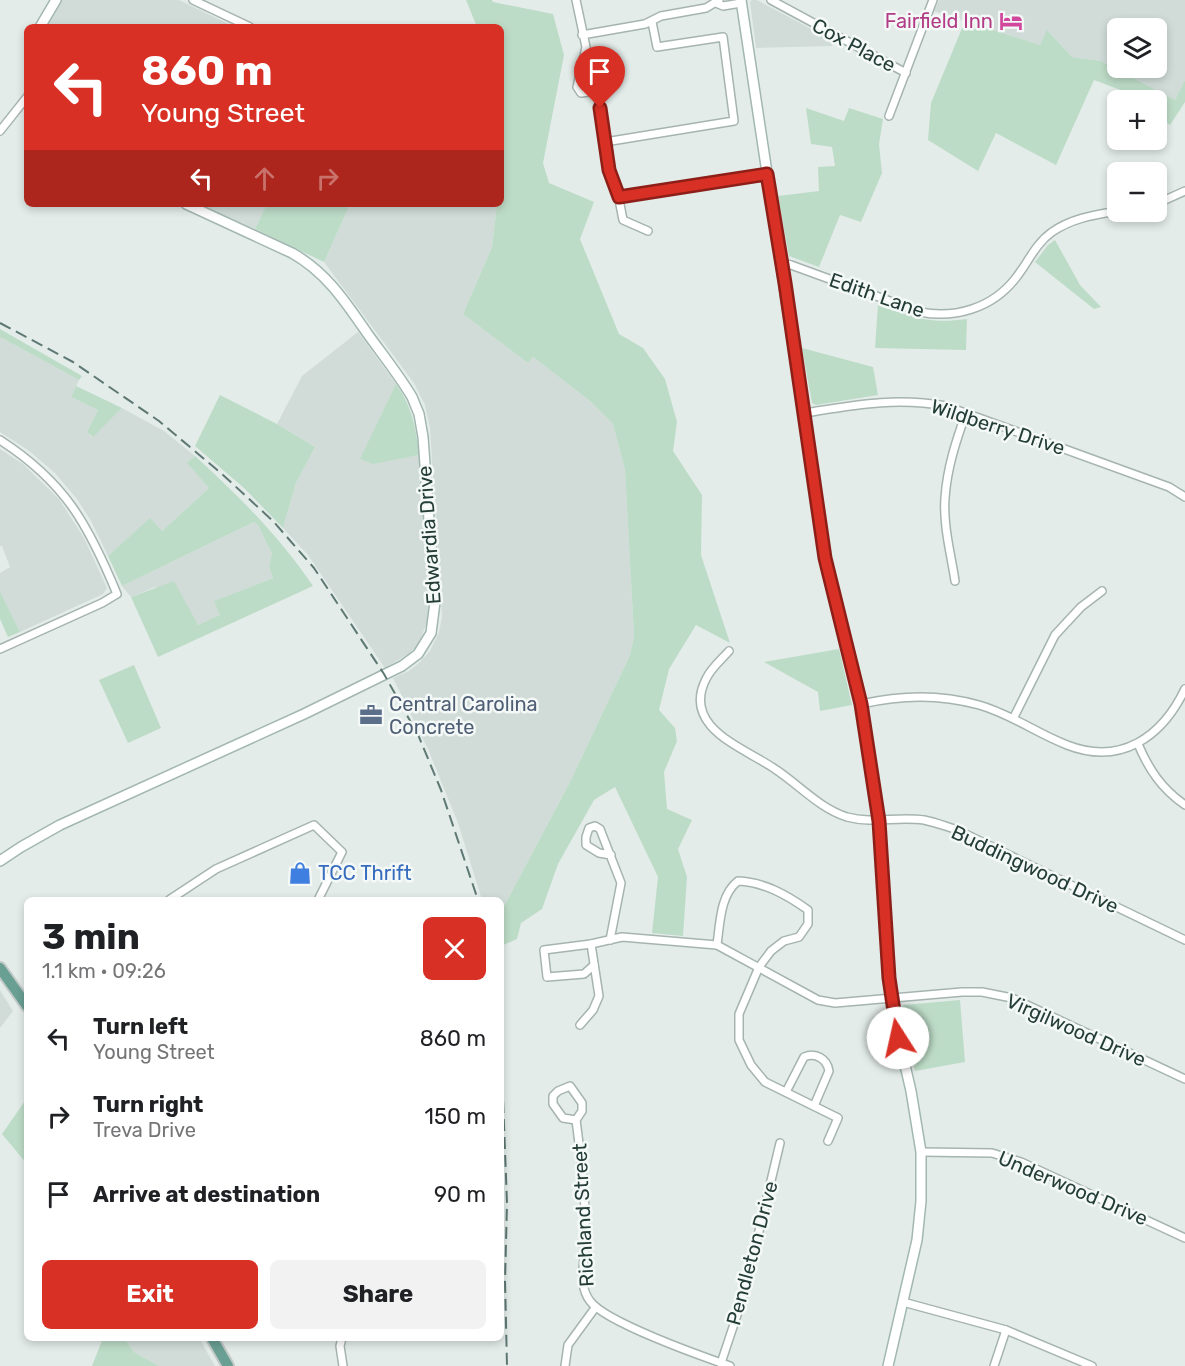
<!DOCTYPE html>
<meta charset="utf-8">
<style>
body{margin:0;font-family:Rubik,sans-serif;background:#f2f2f2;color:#202124;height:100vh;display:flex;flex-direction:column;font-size:22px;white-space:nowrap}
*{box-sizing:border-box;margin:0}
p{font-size:20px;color:#757577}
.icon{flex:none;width:33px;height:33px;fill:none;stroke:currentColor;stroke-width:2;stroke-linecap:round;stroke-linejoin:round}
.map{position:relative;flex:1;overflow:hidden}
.details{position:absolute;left:24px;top:897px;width:480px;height:444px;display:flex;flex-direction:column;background:#fff;border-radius:9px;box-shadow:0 3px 9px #0003}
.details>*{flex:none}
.top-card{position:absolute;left:24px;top:24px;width:480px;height:183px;border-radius:9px;box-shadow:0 3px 9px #0003;background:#d93025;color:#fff;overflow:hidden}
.tools{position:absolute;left:1107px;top:18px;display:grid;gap:12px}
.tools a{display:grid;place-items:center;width:60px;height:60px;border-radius:9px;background:#fff;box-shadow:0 3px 9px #0003;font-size:30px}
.pin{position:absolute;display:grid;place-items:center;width:51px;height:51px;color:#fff;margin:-62px -26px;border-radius:50% 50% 50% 0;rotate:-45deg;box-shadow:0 0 6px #0007}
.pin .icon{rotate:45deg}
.me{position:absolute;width:66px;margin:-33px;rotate:350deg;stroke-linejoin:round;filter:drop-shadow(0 0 4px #0008)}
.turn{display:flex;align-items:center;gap:21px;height:126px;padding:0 18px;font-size:27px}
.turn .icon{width:78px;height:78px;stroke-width:2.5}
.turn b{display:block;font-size:42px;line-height:51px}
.lanes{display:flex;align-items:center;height:57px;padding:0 18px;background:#0003;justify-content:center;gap:30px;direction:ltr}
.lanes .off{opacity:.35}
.round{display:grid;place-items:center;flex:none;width:63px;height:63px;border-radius:9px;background:#f2f2f2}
.overview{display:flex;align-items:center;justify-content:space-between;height:102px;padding:0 18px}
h1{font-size:36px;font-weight:700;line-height:45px}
.action{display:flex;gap:12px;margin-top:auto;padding:12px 18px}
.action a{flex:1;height:69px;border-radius:9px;background:#d93025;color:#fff;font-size:24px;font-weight:700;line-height:69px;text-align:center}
.action a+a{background:#f2f2f2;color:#202124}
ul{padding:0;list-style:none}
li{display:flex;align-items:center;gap:18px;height:78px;padding:0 18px}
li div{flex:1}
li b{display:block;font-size:22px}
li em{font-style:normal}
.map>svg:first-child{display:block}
</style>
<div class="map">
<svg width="1185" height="1366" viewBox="0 0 1185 1366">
<rect width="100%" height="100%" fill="#e3ece9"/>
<!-- built -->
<g fill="#d1dcd8" fill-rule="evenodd">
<path d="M62 0H179L235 27H47Z"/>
<path d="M752 0H757L834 41 832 46 756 48 750 2Z"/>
<path d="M939 0H1185V80L1175 100 1101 61 1072 57 1048 31 1040 45 934 11ZM1118 28H1156V68H1118Z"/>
<path d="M199 204H267L255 229Z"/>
<path d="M350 204H497L492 247 463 314 528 363 533 357 590 401 613 424 625 470 634 636 630 655 570 782 501 912V900H482L458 823 428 749 393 678 409 671 420 662 430 651 439 632 442 617 430 428 425 405 414 383 324 262Z"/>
<path d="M358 332 396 384 361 459 373 463 419 455 429 604 428 620 418 645 408 654 385 668 308 555 283 528 296 483 315 447 277 424 302 376Z"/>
<path d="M0 337 79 380 71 397 98 410 87 432 92 437 122 408 164 431 195 456 188 463 209 488 162 531 150 519 108 556 91 521 77 499 55 473 28 450 0 432Z"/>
<path d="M0 449 23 464 59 499 84 538 107 588 103 594 20 632 0 591V573L10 567 2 546H0Z"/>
<path d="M254 522 258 525 272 554 269 566 273 578 215 601 221 615 198 625 155 587 131 597 122 586Z"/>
<path d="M0 990 13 1011 0 1028Z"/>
<path d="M124 1338H199L215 1366H159L134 1352Z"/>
</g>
<!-- green -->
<g fill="#bddcc7">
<path d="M466 0H492L493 2 553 14 564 55 543 163 549 183 594 202 580 239 619 334 643 348 665 379 677 422 673 451 702 495 701 555 730 643 696 625 669 669 659 710 675 728 677 741 664 772 667 809 692 820 678 849 687 877 683 936 652 933 658 877 615 787 594 800 558 864 542 909 521 923 517 939 501 946V912L570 782 630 655 634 636 625 470 613 424 590 401 533 357 528 363 463 314 492 247 497 204H501V27H477Z"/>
<path d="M965 21 1040 45 1047 30 1072 57 1101 61 1175 100 1185 80V102L1170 125 1157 115 1156 100H1141L1134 95 1094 80 1056 165 996 133 978 171 928 140 931 103Z"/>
<path d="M806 108 844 121 849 108 883 119 879 144 882 173 861 222 840 215 819 267 789 256 778 196 819 191 818 167 835 166 832 147 811 144Z"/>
<path d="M267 204H350L324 262 255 229Z"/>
<path d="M1055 240 1080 285 1101 307 1094 309 1035 262 1048 245Z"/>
<path d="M878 304C914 318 929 324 967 319L966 350 875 348Z"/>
<path d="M0 329 82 376 79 380 0 337Z"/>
<path d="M802 348 873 367 878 395 816 405 812 403Z"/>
<path d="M396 384C412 406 416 429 419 455L373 464 360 459Z"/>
<path d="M76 386 122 408 93 437 87 432 98 410 71 397Z"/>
<path d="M220 395 277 424 315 447 296 483 283 528 244 488 195 446Z"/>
<path d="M195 456C239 496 280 537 313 586L158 657 131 597 174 581 198 625 220 615 214 601 273 578 269 566 272 554 258 525 254 522 122 586 108 556 150 518 162 531 209 488 187 463Z"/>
<path d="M0 591 20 632 8 637 0 619Z"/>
<path d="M839 649 852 705 820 711 818 692 764 662Z"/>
<path d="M134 665 161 728 128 743 99 680Z"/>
<path d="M960 1000 965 1062 915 1071 901 1008 904 1005Z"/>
<path d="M27 1098V1164L2 1134Z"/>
<path d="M103 1338H124L134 1352 159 1366H92Z"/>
</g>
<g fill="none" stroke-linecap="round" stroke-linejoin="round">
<!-- street casing -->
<g stroke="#a6b4b0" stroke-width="10">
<g id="street">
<path d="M193 0 250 27"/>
<path d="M576 0 586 47 577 87 581 93 597 91 609 170 617 189 623 220 648 231"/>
<path d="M771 0 906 73"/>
<path d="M716 3 723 6 741 3"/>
<path d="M582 35 645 24 661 16 706 8 719 0"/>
<path d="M889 116 933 0"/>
<path d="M0 131 27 97"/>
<path d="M605 142 734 121 723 37 657 47 652 22"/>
<path d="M619 197 767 174"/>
<path d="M1156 204 1185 191"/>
<path d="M780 262 791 265 920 312C955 319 992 308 1015 279 1028 263 1035 244 1052 232 1072 218 1094 215 1118 211"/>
<path d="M804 413C855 405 895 397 946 406L1169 487 1185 497"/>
<path d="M0 440C65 482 88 524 117 594L102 603 0 649"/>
<path d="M955 581C951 554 943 526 945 498 947 468 956 441 966 413"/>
<path d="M729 651C721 660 711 668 706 679 681 728 745 748 775 769 798 784 819 808 847 817 873 824 898 816 924 820 934 822 945 826 955 829L1185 940"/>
<path d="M861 704C902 695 939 694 979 705 1011 714 1036 733 1067 745 1121 766 1162 737 1185 689"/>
<path d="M1014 717 1055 635 1081 607 1102 591"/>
<path d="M1138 744C1149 770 1162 789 1185 805"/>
<path d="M169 900 216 869 314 825 342 852 318 900"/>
<path d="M610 940 621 883 600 829 595 826 589 828 586 837V845L599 853 611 855"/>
<path d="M717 945C720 923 720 895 738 881 764 882 787 895 808 910V924L799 937 784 941 771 951 759 967 739 1014V1040L751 1065 765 1082 838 1118 828 1141"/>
<path d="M594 965 584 974 547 977 544 950 591 944 622 937 717 945 818 1000 835 1003 962 992H982L1012 998 1185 1079"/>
<path d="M580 1025 593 1010 599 996 591 944"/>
<path d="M570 1086 582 1103V1111L576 1120 563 1118 553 1104V1096L558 1091Z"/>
<path d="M786 1092 804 1057C816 1052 827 1059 829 1071L814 1106"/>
<path d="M576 1120C582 1166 588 1211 584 1257 583 1272 580 1288 590 1301 605 1322 701 1356 730 1366"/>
<path d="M921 1152 992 1153 1021 1162 1185 1238"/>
<path d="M903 1302 1006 1330 1092 1366"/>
<path d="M342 1338 340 1346 343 1366"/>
<path d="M721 1363 744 1294 780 1143"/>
<path d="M565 1366 568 1345 595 1308"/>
<path d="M994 1366 1006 1330"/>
</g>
</g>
<!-- secondary casing -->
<g stroke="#a2b7b1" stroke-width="12">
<g id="secondary">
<path d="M741 0 825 558 861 704 879 821 889 978 894 1018 911 1091 921 1152V1201L917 1240 888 1366"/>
<path d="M40 27 56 0"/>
<path d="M0 861 21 847 60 825 304 714 402 666 418 654 431 633 435 602 423 437 419 414 412 397C399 375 382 354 367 333 345 301 326 272 292 253L186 204"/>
</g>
</g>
<!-- primary casing -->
<g stroke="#c2c9c7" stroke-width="14">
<g id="primary">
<path d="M0 968 27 1006"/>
<path d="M212 1338 228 1366"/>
</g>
</g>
<!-- street -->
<use href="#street" stroke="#fff" stroke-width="7"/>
<!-- secondary -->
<use href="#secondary" stroke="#fff" stroke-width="9"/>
<!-- primary -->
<use href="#primary" stroke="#6a9f94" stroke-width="10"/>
<!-- rail -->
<g stroke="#5e7873" stroke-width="2" stroke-dasharray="12 6" stroke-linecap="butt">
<path d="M0 323 73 362 159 421 222 474 273 521 314 568 384 674 419 737 441 790 478 900"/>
<path d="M501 1047 507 1203 505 1281 507 1366"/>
</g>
</g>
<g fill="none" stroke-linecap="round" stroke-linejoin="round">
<!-- route casing -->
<g stroke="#8d1f18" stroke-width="15">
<path id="route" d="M600 108 609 170 619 197 767 174 785 283 825 558 861 704 879 821 889 978 898 1038"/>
</g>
<!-- route -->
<use href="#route" stroke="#d93025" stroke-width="10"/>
</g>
<!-- icons -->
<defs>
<g id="hotel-bare" transform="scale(1.8)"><path d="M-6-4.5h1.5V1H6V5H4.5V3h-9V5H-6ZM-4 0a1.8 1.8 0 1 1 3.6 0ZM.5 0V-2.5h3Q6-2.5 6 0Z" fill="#d1479c" stroke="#f4f9f7" stroke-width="2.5" paint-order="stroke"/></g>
<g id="office-bare" transform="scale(1.8)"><path d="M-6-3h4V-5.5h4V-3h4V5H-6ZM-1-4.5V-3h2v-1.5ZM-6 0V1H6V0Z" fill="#5c6f8a" stroke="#f4f9f7" stroke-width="2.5" paint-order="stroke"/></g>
<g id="shop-bare" transform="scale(1.8)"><path d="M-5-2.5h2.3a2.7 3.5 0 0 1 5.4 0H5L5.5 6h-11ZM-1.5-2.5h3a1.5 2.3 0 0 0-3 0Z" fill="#3f7fe0" stroke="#f4f9f7" stroke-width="2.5" paint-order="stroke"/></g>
</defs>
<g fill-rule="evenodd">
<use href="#hotel-bare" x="1011" y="21"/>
<use href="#office-bare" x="371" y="715"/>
<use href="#shop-bare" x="300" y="873"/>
</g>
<g text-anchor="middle" stroke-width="5" stroke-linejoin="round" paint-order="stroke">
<!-- hotel labels -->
<g font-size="20" fill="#b23c85" stroke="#f4f9f7" text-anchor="end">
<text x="993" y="28">Fairfield Inn</text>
</g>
<!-- street labels -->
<g font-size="20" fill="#243d37" stroke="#f4f9f7">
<text transform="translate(854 45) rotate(28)" y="7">Cox Place</text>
<text transform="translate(877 295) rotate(19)" y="7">Edith Lane</text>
<text transform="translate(998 427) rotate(18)" y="7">Wildberry Drive</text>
<text transform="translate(429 535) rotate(-94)" y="7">Edwardia Drive</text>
<text transform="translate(1035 869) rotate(25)" y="7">Buddingwood Drive</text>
<text transform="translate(1076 1030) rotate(24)" y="7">Virgilwood Drive</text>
<text transform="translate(1073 1188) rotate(23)" y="7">Underwood Drive</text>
<text transform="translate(583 1215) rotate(-93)" y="7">Richland Street</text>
<text transform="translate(752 1253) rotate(-75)" y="7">Pendleton Drive</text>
</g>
<!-- service labels -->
<g font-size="20" fill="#4e5e75" stroke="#f4f9f7" text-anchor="start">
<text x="389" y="711">Central Carolina<tspan x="389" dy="23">Concrete</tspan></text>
</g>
<!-- shop labels -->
<g font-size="20" fill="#366cbe" stroke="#f4f9f7" text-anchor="start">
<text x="318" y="880">TCC Thrift</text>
</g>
</g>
</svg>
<div class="tools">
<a><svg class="icon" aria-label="layers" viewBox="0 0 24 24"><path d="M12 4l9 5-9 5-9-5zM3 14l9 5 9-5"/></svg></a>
<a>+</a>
<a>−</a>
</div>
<div class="pin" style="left:600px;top:108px;background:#d93025"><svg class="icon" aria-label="arrive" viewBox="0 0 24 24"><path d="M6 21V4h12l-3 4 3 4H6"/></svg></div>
<svg class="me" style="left:898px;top:1038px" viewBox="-20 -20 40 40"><circle r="19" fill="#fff"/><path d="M0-13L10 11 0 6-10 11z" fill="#d93025"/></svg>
<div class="top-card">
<div class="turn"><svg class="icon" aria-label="left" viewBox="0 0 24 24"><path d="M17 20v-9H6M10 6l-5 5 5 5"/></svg><div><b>860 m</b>Young Street</div></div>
<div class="lanes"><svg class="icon" aria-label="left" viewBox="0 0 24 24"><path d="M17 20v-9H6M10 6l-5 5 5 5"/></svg><svg class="icon off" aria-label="ahead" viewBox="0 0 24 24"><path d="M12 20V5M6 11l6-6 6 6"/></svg><svg class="icon off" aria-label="right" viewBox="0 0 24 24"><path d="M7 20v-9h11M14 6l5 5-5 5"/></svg></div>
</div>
<section class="details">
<div class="overview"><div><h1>3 min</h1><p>1.1 km · 09:26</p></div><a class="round" style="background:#d93025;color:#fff"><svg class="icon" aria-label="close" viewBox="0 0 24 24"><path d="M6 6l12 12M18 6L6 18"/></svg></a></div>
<ul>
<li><svg class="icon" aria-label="left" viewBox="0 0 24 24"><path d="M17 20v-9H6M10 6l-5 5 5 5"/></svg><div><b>Turn left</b><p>Young Street</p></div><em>860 m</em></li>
<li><svg class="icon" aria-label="right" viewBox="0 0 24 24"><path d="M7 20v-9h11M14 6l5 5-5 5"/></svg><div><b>Turn right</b><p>Treva Drive</p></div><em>150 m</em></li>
<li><svg class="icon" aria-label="arrive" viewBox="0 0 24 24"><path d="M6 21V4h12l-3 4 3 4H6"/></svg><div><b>Arrive at destination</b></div><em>90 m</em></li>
</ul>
<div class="action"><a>Exit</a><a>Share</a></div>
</section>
</div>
